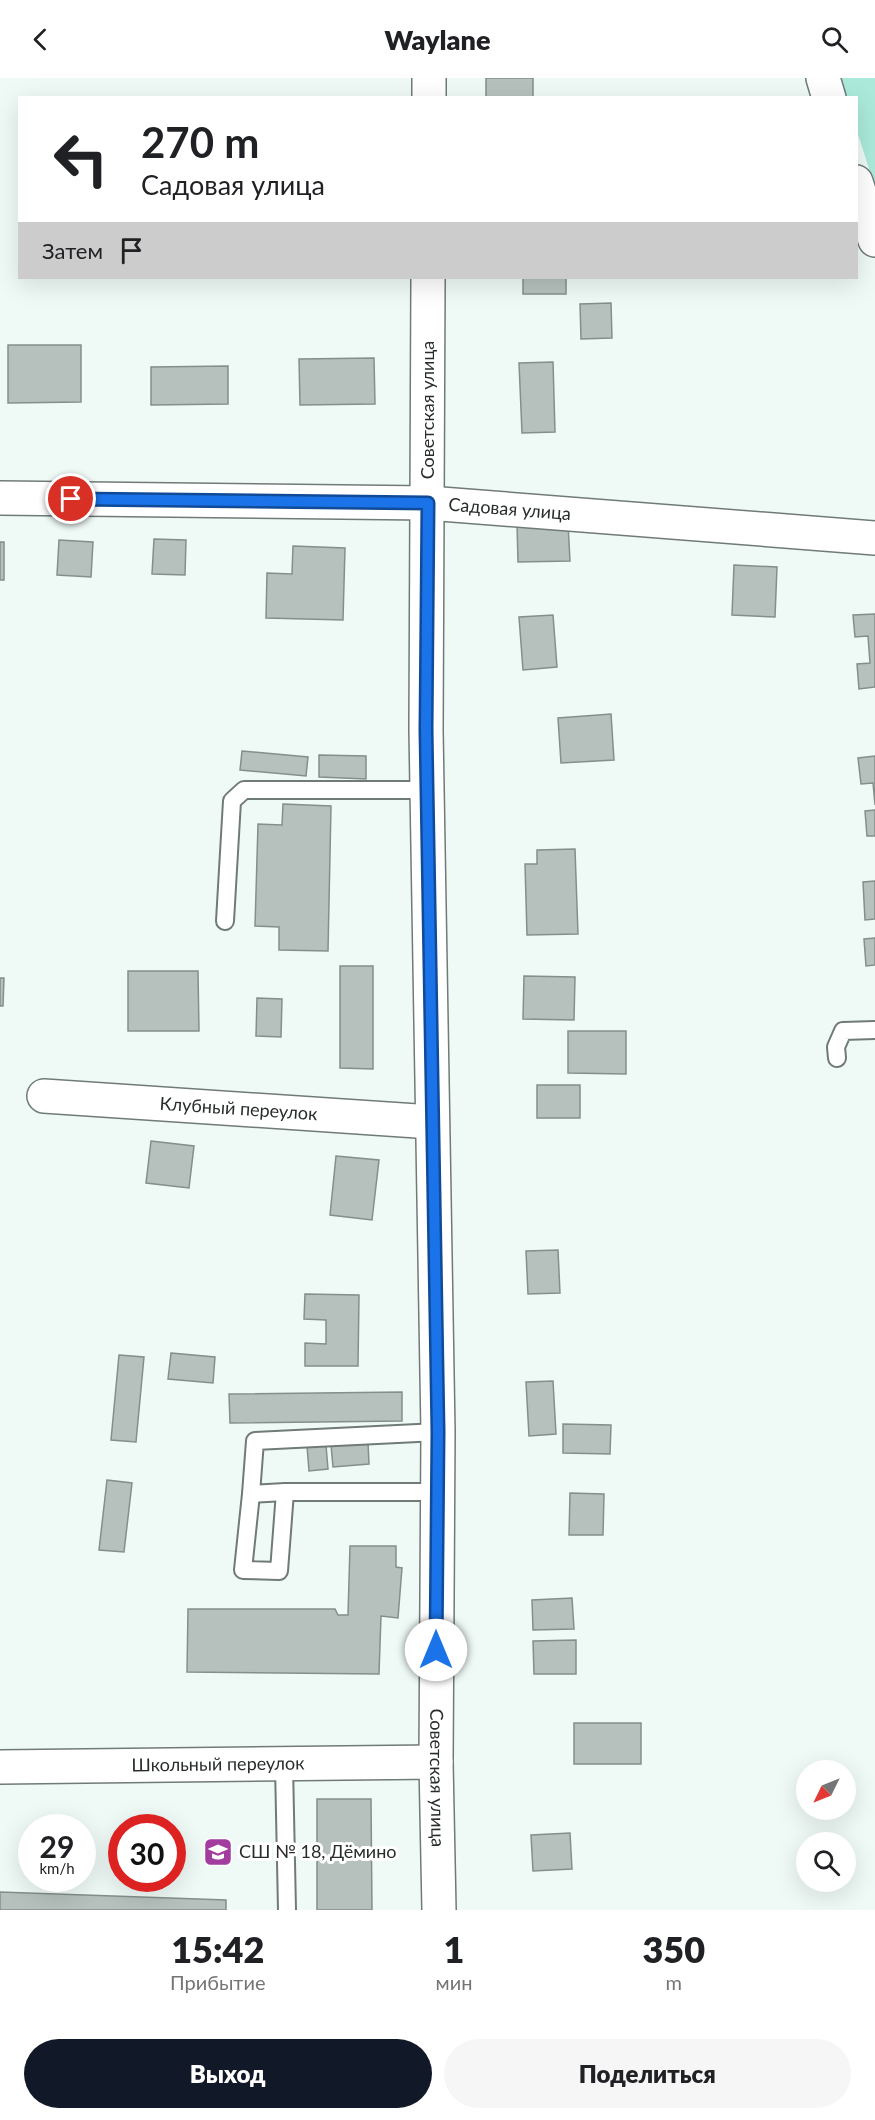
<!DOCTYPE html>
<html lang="ru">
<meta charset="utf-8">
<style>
body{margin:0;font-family:Lato,sans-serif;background:#f6f6f6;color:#202124;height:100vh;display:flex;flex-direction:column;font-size:22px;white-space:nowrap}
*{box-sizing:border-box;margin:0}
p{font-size:20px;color:#757577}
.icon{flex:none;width:33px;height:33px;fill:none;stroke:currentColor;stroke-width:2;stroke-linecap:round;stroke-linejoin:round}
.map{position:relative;height:1832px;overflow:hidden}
.sheet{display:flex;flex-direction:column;background:#fff;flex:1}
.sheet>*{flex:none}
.guide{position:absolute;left:18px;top:18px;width:840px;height:183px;border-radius:0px;box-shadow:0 6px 24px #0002;background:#fff;color:#202124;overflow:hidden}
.needle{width:39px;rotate:227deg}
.controls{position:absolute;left:796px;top:1682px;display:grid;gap:12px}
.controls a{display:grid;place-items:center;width:60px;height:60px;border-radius:50%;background:#fff;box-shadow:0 6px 24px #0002;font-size:30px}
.speed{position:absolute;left:18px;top:1736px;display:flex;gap:12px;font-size:30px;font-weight:700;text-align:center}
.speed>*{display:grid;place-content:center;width:78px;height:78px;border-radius:50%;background:#fff;box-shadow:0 6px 24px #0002;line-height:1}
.speed small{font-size:15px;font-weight:400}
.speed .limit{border:9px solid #d22;background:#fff;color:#111}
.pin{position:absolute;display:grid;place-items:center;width:51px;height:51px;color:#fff;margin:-26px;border:3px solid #fff;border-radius:50%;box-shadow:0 2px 6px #0007}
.me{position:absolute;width:66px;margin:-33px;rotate:0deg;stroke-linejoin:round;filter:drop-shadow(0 0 4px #0008)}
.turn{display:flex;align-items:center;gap:21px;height:126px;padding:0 24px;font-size:27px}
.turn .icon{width:78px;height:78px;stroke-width:2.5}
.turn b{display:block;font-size:42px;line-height:51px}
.then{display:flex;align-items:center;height:57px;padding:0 24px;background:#0003;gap:12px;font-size:22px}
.eta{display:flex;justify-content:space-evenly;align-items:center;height:102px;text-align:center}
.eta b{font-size:36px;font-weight:800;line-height:42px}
.action{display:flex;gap:12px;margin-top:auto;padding:12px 24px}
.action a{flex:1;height:69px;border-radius:36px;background:#111827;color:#fff;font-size:24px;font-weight:800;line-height:69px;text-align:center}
.action a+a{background:#f6f6f6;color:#202124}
header{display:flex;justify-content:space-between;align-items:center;height:78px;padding:0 24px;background:#fff;font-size:27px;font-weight:800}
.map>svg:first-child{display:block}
</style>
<header><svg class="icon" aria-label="back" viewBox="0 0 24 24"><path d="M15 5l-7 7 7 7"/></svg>Waylane<svg class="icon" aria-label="search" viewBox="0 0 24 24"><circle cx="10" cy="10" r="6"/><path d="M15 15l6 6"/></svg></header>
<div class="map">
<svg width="875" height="1832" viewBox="0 0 875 1832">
<rect width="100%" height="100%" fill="#effaf7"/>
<!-- green -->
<path fill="#abeadb" d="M839 0H875V110L857 53 856 20 846 19Z"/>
<!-- building -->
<g fill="#b6c1be" stroke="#848f8c" stroke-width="1.5">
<rect x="486" y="0" width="47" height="20"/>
<rect x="523" y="200" width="43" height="16"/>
<path d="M611 225 612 260 581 261 580 226Z"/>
<path d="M8 267H81V324L8 325Z"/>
<path d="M374 280 375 326 300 327 299 281Z"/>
<path d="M553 284 555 354 522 355 519 285Z"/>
<path d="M228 288V326L151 327V289Z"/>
<path d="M568 445 570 483 518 484 517 446Z"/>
<path d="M154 461 186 462 185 497 152 496Z"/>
<path d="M59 462 93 464 91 499 57 497Z"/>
<rect x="0" y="464" width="4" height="38"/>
<path d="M293 468 345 470 343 542 266 540 267 495 292 496Z"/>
<path d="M734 487 777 489 775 539 732 537Z"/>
<path d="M875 536V609L859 611 857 586 870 585 868 558 855 559 853 537Z"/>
<path d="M553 537 557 589 523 592 519 539Z"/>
<path d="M611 636 614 682 561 685 558 640Z"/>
<path d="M242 673 308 679 306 698 240 692Z"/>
<path d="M319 677 366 678V701L319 699Z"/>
<path d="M875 678V727L873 705 861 706 858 680Z"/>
<path d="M283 726 331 728 328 873 279 872V849L255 848 258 746 282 747Z"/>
<path d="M875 732V758H867L865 733Z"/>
<path d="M575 771 578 856 527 857 525 786H537V772Z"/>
<path d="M875 803V841L865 842 863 804Z"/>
<path d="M875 860V887L866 888 864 861Z"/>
<path d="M340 888H373V991L340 990Z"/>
<path d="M128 893H198L199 953H128Z"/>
<path d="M524 898 575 899 574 942 523 941Z"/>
<path d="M0 900H4L3 928H0Z"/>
<path d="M257 920 282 921 281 959 256 958Z"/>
<path d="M568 953H626V996L568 995Z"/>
<rect x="537" y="1007" width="43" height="33"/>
<path d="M151 1063 194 1068 189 1110 146 1105Z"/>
<path d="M336 1078 379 1082 372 1142 330 1137Z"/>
<path d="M558 1172 560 1215 528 1216 526 1173Z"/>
<path d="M305 1216 359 1217 358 1288H305V1265L326 1266V1242L304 1241Z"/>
<path d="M171 1275 215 1279 213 1305 168 1301Z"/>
<path d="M119 1277 144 1279 136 1364 111 1362Z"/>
<path d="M553 1303 556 1356 529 1358 526 1304Z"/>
<path d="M402 1314V1343L230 1345 229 1316Z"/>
<path d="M563 1346 611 1347 610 1376 563 1375Z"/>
<path d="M368 1364 369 1386 333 1389 331 1367Z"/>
<path d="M326 1367 328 1391 309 1393 307 1368Z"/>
<path d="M107 1402 132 1405 124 1474 99 1472Z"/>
<path d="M570 1415 604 1416 603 1457H569Z"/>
<path d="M350 1468H396V1489L402 1490 398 1540 381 1538 379 1596 187 1594 188 1531H335L338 1537H348Z"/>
<path d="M572 1520 574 1551 533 1552 532 1522Z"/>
<path d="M576 1562V1596H534L533 1563Z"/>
<rect x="574" y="1645" width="67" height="41"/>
<path d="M317 1721H371L372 1832H317Z"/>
<path d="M570 1755 572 1791 533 1793 531 1757Z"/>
<path d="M0 1814 226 1822V1832H0Z"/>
</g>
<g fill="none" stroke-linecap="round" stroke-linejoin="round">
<!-- lane casing -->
<g stroke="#707a78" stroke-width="20">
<g id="lane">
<path d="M225 843 232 723 244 712H427"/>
<path d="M837 980 836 969 843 953 875 952"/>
<path d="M437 1414H285L279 1493 243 1492 251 1416 255 1363 438 1354"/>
<path d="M251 1416 285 1414"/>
<path d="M284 1687 287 1832"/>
</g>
</g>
<!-- street casing -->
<g stroke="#707a78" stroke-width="36">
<g id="street">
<path d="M823 0 829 20"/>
<path d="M429 20V0"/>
<path d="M856 104 875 162"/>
<path id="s1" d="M428 200 426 652 438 1354 436 1684 439 1832"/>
<path id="s2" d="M0 420 428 425 875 460"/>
<path id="s3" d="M44 1018 432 1044"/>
<path id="s4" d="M0 1689 436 1684"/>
</g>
</g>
<!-- lane -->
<use href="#lane" stroke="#fff" stroke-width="16"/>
<!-- street -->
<use href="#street" stroke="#fff" stroke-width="33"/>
</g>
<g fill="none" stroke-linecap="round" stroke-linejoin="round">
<!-- route casing -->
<g stroke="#114b97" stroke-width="15">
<path id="route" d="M71 421 428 425 426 652 438 1354 436 1572"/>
</g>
<!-- route -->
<use href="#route" stroke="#1a73e8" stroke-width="10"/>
</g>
<!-- icons -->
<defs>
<g id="school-square" transform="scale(1.5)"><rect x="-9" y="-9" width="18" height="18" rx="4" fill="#a23c9f" stroke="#fff"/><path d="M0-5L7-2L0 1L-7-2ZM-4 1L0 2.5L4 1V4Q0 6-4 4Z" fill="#fff"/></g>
</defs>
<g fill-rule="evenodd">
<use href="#school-square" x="218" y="1774"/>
</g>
<g text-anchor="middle" stroke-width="6" stroke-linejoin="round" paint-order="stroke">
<!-- street labels -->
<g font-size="18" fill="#282d2c" stroke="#fff">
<text transform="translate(428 332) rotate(-90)" y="6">Советская улица</text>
<text dy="6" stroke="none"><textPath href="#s2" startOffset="510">Садовая улица</textPath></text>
<text dy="6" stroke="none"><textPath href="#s3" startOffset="195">Клубный переулок</textPath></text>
<text dy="6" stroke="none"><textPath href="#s4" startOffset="218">Школьный переулок</textPath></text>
<text dy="6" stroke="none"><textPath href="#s1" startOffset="1500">Советская улица</textPath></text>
</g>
<!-- poi labels -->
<g font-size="18" fill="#282d2c" stroke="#fff" text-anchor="start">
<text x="239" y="1780">СШ № 18, Дёмино</text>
</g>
</g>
</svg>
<div class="controls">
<a><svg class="needle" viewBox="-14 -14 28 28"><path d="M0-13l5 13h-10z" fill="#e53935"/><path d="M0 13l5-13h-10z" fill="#757577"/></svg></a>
<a><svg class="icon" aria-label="search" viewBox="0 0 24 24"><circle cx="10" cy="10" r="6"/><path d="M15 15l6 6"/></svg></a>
</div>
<div class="speed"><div>29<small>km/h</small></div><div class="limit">30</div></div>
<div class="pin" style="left:71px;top:421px;background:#d93025"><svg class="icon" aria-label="arrive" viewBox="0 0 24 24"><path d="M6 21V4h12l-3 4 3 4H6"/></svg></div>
<svg class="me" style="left:436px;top:1572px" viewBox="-20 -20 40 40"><circle r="19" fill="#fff"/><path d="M0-13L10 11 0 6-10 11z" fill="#1a73e8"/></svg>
<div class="guide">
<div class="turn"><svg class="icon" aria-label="left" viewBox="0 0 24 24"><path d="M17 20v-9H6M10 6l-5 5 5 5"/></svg><div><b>270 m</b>Садовая улица</div></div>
<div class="then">Затем<svg class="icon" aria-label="arrive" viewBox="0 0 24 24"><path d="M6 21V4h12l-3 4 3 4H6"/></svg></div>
</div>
</div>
<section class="sheet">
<div class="eta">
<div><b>15:42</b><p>Прибытие</p></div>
<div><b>1</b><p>мин</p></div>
<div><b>350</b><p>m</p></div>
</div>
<div class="action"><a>Выход</a><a>Поделиться</a></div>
</section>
